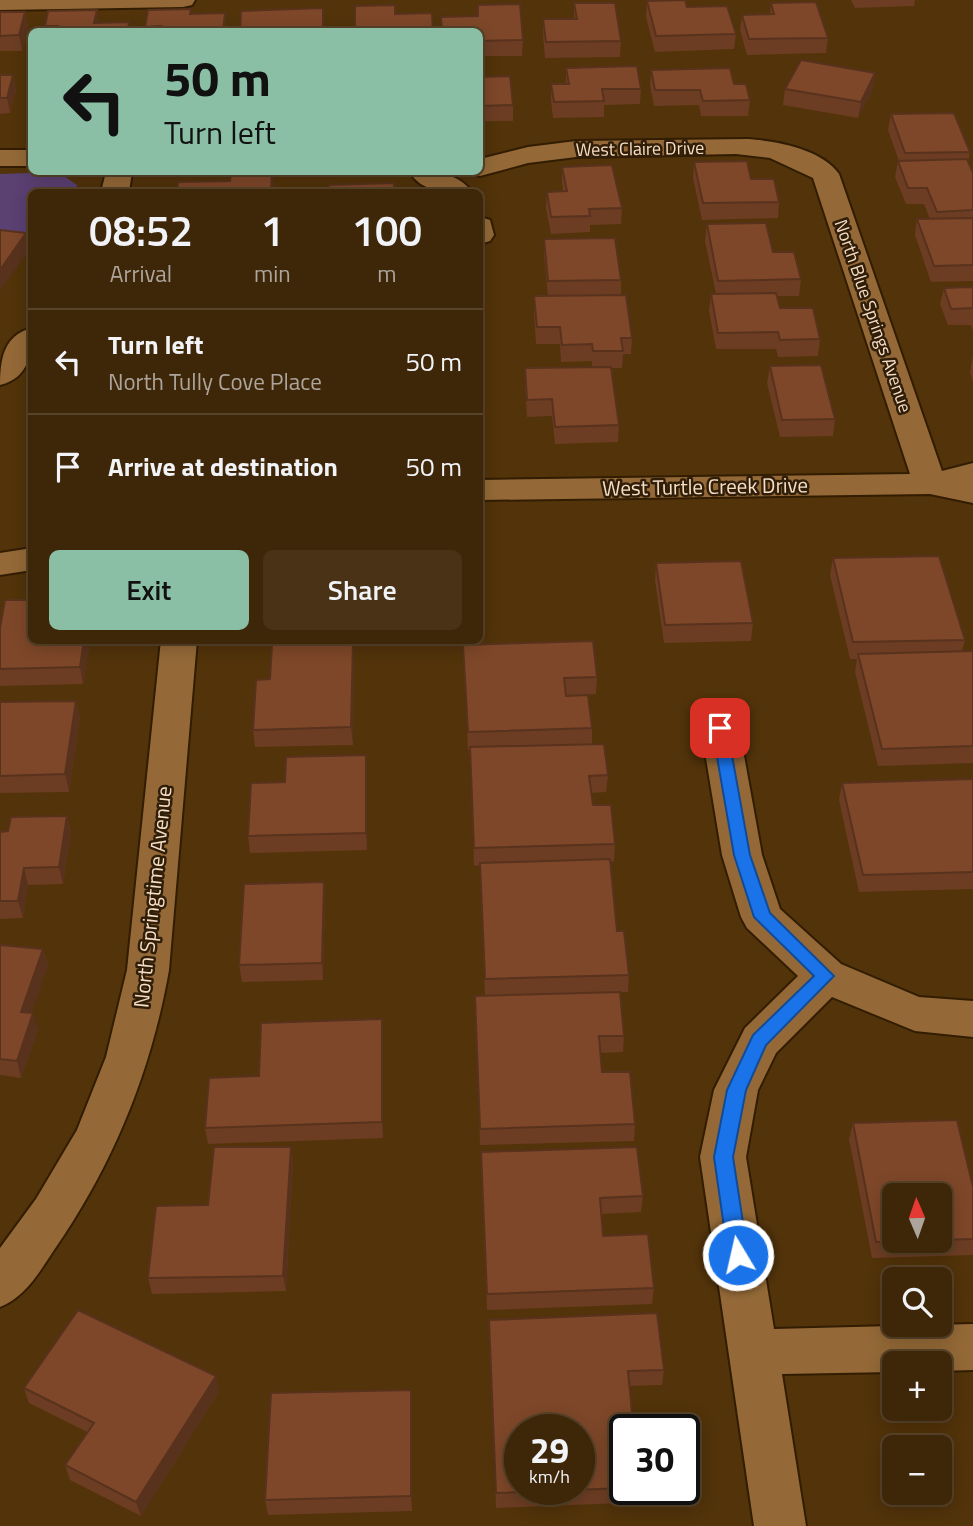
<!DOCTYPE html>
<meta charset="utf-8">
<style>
body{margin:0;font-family:"Titillium Web",sans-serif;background:#493216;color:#f1f3f6;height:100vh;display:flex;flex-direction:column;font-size:26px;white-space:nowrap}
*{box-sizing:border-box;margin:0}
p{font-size:23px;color:#ada59c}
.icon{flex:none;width:38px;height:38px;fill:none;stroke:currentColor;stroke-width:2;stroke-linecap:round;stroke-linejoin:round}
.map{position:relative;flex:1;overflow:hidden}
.details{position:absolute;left:28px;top:189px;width:455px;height:455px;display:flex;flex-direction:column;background:#3e2608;border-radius:10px;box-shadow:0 4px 18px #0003,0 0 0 2px #574329}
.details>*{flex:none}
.top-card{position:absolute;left:28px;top:28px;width:455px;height:147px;border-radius:10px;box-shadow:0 4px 18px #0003,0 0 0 2px #574329;background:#8abfa5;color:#111;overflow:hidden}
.needle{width:46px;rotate:358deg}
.fabs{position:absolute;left:882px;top:1183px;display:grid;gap:14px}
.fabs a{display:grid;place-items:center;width:70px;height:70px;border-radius:10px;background:#3e2608;box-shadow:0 4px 18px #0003,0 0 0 2px #574329;font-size:35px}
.speed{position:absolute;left:504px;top:1414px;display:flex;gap:14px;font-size:35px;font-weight:700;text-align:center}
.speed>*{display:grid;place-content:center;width:91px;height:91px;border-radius:50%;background:#3e2608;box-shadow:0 4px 18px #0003,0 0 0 2px #574329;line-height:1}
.speed small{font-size:18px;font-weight:400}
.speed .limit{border:4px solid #111;border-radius:10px;background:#fff;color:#111}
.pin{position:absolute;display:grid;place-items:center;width:60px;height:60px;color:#fff;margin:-30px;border-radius:14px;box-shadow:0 4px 10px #0006}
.me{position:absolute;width:77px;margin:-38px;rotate:351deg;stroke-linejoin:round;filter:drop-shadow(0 0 5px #0008)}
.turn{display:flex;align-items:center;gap:24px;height:147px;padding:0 21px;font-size:32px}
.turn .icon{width:91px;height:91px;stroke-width:2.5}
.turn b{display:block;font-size:49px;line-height:60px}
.eta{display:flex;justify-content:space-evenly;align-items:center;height:119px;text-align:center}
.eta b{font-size:42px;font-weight:600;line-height:49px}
.cta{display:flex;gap:14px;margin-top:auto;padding:14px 21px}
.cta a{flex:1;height:80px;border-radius:10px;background:#8abfa5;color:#111;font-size:28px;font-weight:600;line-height:80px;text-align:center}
.cta a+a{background:#493216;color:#f1f3f6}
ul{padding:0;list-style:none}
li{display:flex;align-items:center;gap:21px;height:105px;padding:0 21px;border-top:2px solid #574329}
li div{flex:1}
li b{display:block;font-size:26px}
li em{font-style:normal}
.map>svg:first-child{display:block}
</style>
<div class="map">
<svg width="973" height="1526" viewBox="0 0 973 1526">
<rect width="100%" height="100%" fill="#52330a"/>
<!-- green -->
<path fill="#5b4072" d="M58 172 77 185 76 192H32L31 237 0 236V174Z"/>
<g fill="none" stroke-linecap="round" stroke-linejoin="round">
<!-- minor casing -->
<g stroke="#321d02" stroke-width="4">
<g id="minor">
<path d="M0 0H195L192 5 183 7 0 10Z"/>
<path d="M748 139C776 141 822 149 839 174L942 471 973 463V503L930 494 480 500V480L910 474 813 178 770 158 736 154 576 157 528 163 480 176 469 172H480V159L528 147 576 141Z"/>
<rect x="0" y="150" width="32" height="16"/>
<path d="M106 172H132L129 192H101Z"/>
<path d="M410 172C432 172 457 171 472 192 451 194 421 193 410 172Z"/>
<path d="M480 217 490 220 494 235 490 241 480 244Z"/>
<path d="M32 328C32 353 29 378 0 385 0 361 3 335 32 328Z"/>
<path d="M32 548V570L0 575V553Z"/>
<path d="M161 640H197L169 970C151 1072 113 1165 54 1250 39 1273 25 1297 0 1307V1248L36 1199 77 1130 106 1057 127 970Z"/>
<path d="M720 715 733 719 739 728 762 855 780 909 841 964 919 997 973 1001V1037L915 1031 832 997 776 1053 758 1090 746 1157 774 1329 973 1324V1370L940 1371V1363H894V1372L782 1374 806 1526H754L700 1157 714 1090 745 1028 798 976 747 928 741 917 722 855 701 728 707 719Z"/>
</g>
</g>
<!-- minor -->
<use href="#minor" fill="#946937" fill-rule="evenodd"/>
</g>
<!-- wall -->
<g fill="#6c3d23" fill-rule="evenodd">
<path d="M851 0H915L914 6 855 8Z"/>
<path d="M647 1 736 34 734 49 655 52 646 17Z"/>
<path d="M574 3 621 41 620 57 545 58 543 35V19H574Z"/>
<path d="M771 3 828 38 826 53 747 55 740 30 742 15 770 14Z"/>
<path d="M0 12H25L28 27 22 51H0Z"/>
<path d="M225 13 226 32H146L145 27 192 14Z"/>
<path d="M478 16 523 40 522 56H480V32Z"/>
<path d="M129 22 130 32H46L45 26Z"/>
<path d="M480 67 482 77 513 105V121H480Z"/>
<path d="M566 68 641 89 640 104 604 105V117L553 118 551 100V84H566Z"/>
<path d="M651 70 734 84 750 100 748 116H701L699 105 654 106 650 85Z"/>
<path d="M875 73 873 89 858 118 783 105 785 89Z"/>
<path d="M0 75H13L16 90 10 113 0 114Z"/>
<path d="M891 114 970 152 968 162 973 173V281L931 282 915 235 917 219H930L924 204H906L895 177 898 161H899L888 130Z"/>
<path d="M694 162 751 179 779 202 778 218 702 220 693 178Z"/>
<path d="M562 167 622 208 621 224 590 225V232L551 234 546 208 547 192 563 191 562 183Z"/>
<path d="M707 224 773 252 801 279 799 296H777L780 308 820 339 818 356 778 357 776 349H716L709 311 711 294H716L705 241Z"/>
<path d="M544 239 621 280V295L632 338 631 354H623L622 368H612L619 425 618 442 555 444 552 416 527 417 525 385V368L592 367V361L561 362 560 344H536L534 313V296H548L544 255Z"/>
<path d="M973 287V331L971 325H948L940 304 944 288Z"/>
<path d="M973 356V382L970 372Z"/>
<path d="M770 366 835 419 833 436 780 437 767 383Z"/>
<path d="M833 558 965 640 962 651H973V763L878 766 855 672 857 659H850L830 575Z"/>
<path d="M656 563 753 623 751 641 664 643 655 580Z"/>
<path d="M0 628 32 640H90L83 684 0 686Z"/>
<path d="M257 640H347L257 643Z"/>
<path d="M353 643 354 660 353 745 255 747 253 730 270 679Z"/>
<path d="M463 645 597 677 596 694 566 696 592 728V744L608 775 606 792 591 793 593 805 615 844 614 861 610 862 617 931 629 975 628 992H620L624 1036 623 1052 601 1053 602 1072 635 1124 634 1141 480 1145 475 996H485L480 865 474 866 470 750H468Z"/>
<path d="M76 701 80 718 69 792 0 793V702Z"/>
<path d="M366 755 367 772V850L250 853 248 836 285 782Z"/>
<path d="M973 779V889L859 892 839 800 842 783Z"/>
<path d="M67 816 71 833 63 884 28 885 23 918 0 919V832L8 831Z"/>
<path d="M324 882 325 899 323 980 242 982 239 965Z"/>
<path d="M0 945 43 949 48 966 31 1013 38 1030 21 1078 0 1075Z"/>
<path d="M382 1019 383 1138 208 1144 205 1128 259 1076Z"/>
<path d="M853 1123 973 1187V1255L872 1258 849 1139ZM940 1195V1241H894Z"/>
<path d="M291 1147 293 1163 286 1291 152 1294 148 1278 208 1205Z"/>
<path d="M481 1152 643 1196 641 1212 601 1214 603 1236 654 1288 652 1304 487 1310Z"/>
<path d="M489 1320 664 1370 662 1385 629 1386 625 1430V1489H674L672 1501 496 1508Z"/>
<path d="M24 1388 219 1391 141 1516 70 1480 65 1465 87 1432 29 1403Z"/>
<path d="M411 1390 412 1511 268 1515 265 1500Z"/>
</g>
<!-- shaded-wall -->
<g fill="#58321d">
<path d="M97 10 99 25 94 23Z"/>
<path d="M25 12 28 27 22 51 19 35Z"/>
<path d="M225 13 226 32H223Z"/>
<path d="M875 73 873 89 858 118 861 102Z"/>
<path d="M13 75 16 90 10 113 7 98Z"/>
<path d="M273 172 274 192H271Z"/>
<path d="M26 233 29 250 0 291V270Z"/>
<path d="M84 640H90L83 684 80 667Z"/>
<path d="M353 643 354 660 353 745 351 727Z"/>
<path d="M76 701 80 718 69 792 65 774Z"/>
<path d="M366 755 367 772V850L366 833Z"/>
<path d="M67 816 71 833 63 884 59 867Z"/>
<path d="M24 868 28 885 23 918 18 901Z"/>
<path d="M324 882 325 899 323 980 322 963Z"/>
<path d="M43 949 48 966 26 1029 21 1012Z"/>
<path d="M33 1013 38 1030 21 1078 17 1061Z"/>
<path d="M382 1019 383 1036V1138L382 1122Z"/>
<path d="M291 1147 293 1163 286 1291 283 1276Z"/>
<path d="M216 1376 219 1391 141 1516 136 1502Z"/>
<path d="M411 1390 412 1405V1511L411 1496Z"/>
</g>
<!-- building -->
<g fill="#7e4729" stroke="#58321d" stroke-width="2" fill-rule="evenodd">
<path d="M685 0 687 7 727 6 736 34 656 36 647 1Z"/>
<path d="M816 2 828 38 749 39 742 15 774 14 771 3Z"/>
<path d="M574 3H615L621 41 546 42 543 19H577Z"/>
<path d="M520 4 523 40 480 41V32H442L441 17 478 16V5Z"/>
<path d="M395 5V14L432 13 433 32H355V6Z"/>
<path d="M323 8V32H240L241 11Z"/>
<path d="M191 9 190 14 225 13 223 32H160L161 26 145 27 148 10Z"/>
<path d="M97 10 94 23 129 22 128 32H57L58 26H45L48 11Z"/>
<path d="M0 12H25L19 35 0 36Z"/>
<path d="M801 60 875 73 861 102 785 89Z"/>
<path d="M637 66 641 89H602L604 101 554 102 551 84H569L566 68Z"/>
<path d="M480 67H481L482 77 510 76 513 105 480 106Z"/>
<path d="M730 68 734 84H746L750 100 703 101 700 90H655L651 70Z"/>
<path d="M0 75H13L7 98H0Z"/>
<path d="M954 113 970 152 905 153 891 114Z"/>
<path d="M967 159 973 173V210L937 212 927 188H908L898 161Z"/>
<path d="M747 161 751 179H774L779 202 703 203 694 162Z"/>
<path d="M612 165 622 208 589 209 590 216 551 217 547 192 567 191 562 167Z"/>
<path d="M231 172H272L271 192H177L178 182 230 181Z"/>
<path d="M394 183V192H328L329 185Z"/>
<path d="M973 218V265L934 266 917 219Z"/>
<path d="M766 223 773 252H794L801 279 718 281 707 224Z"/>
<path d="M0 230 26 233 0 270Z"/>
<path d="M615 238 621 280 548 281 544 239Z"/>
<path d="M973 287V308L951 309 944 288Z"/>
<path d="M776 293 780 308H813L820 339 780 340 778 332 718 333 711 294Z"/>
<path d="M626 295 632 338H621L623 351H593L592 344 562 345 560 327H537L534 296Z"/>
<path d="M821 365 835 419 782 420 770 366Z"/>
<path d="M611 367 619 425 555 427 552 399 527 400 525 368Z"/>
<path d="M939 556 965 640 853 642 833 558Z"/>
<path d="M741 561 753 623 665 625 656 563Z"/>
<path d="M5 600H32V640H84L80 667 0 669V628Z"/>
<path d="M593 641 597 677 564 678 566 696 588 695 592 728 468 732 463 645Z"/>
<path d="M353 643 351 727 253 730 256 680 270 679 272 645Z"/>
<path d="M973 651V746L882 749 858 654Z"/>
<path d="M76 701 65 774 0 776V702Z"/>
<path d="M604 744 608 775 589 776 593 805H611L615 844 474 848 470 747Z"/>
<path d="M366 755V833L248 836 251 783 285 782 286 757Z"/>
<path d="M973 779V872L863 875 842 783Z"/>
<path d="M67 816 59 867 24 868 18 901H0V832L8 831 11 817Z"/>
<path d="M610 859 617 931H624L629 975 485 979 480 863Z"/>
<path d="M324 882 322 963 239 965 244 884Z"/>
<path d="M0 945 43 949 21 1012 33 1013 17 1061 0 1059Z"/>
<path d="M620 992 624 1036H599L602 1072H630L635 1124 480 1129 475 996Z"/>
<path d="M382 1019V1122L205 1128 209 1078 259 1076 261 1023Z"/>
<path d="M957 1120 973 1187V1239L940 1240V1195H894V1241H920L876 1242 853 1123Z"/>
<path d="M214 1147H291L283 1276 148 1278 156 1206 208 1205Z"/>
<path d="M637 1147 643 1196 600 1198 603 1236 648 1234 654 1288 487 1294 481 1152Z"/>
<path d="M78 1310 216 1376 136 1502 65 1465 94 1423 24 1388Z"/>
<path d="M657 1313 664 1370 628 1371 633 1423 668 1422 669 1430H625V1488L496 1493 489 1320ZM520 1430H579V1489H520Z"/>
<path d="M411 1390V1496L265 1500 271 1393Z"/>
</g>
<!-- route -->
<path fill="#1a73e8" stroke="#114b97" stroke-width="2" d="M720 723 727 728 750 855 770 913 834 976 766 1045 746 1090 733 1157 748 1255 745 1261 738 1264 731 1261 728 1255 714 1157 727 1090 753 1035 814 976 754 917 734 855 712 728Z"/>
<g text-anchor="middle" stroke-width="5" stroke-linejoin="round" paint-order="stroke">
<!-- far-street labels -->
<g font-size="18" fill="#f7dec5" stroke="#301e09">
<text transform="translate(640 149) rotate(-1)" y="6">West Claire Drive</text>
<text transform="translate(873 316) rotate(71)" y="6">North Blue Springs Avenue</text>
</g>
<!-- street labels -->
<g font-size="21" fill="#f7dec5" stroke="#301e09">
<text transform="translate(705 487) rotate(-1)" y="7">West Turtle Creek Drive</text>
<text transform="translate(153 897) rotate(-84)" y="7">North Springtime Avenue</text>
</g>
</g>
</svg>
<div class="fabs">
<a><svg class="needle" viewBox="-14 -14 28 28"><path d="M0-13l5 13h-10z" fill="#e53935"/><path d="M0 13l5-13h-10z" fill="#ada59c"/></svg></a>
<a><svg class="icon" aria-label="search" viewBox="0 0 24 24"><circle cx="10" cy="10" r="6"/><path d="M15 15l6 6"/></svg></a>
<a>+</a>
<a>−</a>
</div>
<div class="speed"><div>29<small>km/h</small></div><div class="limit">30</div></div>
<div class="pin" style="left:720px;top:728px;background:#d93025"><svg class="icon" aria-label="arrive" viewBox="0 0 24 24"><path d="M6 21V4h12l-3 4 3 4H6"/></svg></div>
<svg class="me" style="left:738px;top:1255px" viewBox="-20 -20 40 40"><circle r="17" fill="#1a73e8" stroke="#fff" stroke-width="3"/><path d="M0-11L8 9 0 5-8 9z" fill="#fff"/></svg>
<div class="top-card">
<div class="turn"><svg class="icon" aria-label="left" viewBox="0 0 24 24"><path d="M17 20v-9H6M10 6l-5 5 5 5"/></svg><div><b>50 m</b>Turn left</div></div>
</div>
<section class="details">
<div class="eta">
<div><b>08:52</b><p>Arrival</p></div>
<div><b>1</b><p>min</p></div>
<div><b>100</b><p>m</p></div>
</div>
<ul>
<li><svg class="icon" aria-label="left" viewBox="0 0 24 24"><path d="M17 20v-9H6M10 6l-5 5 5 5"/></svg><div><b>Turn left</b><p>North Tully Cove Place</p></div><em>50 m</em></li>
<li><svg class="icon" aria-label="arrive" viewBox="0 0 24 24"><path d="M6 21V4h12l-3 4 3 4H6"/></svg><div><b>Arrive at destination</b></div><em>50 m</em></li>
</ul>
<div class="cta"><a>Exit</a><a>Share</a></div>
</section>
</div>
